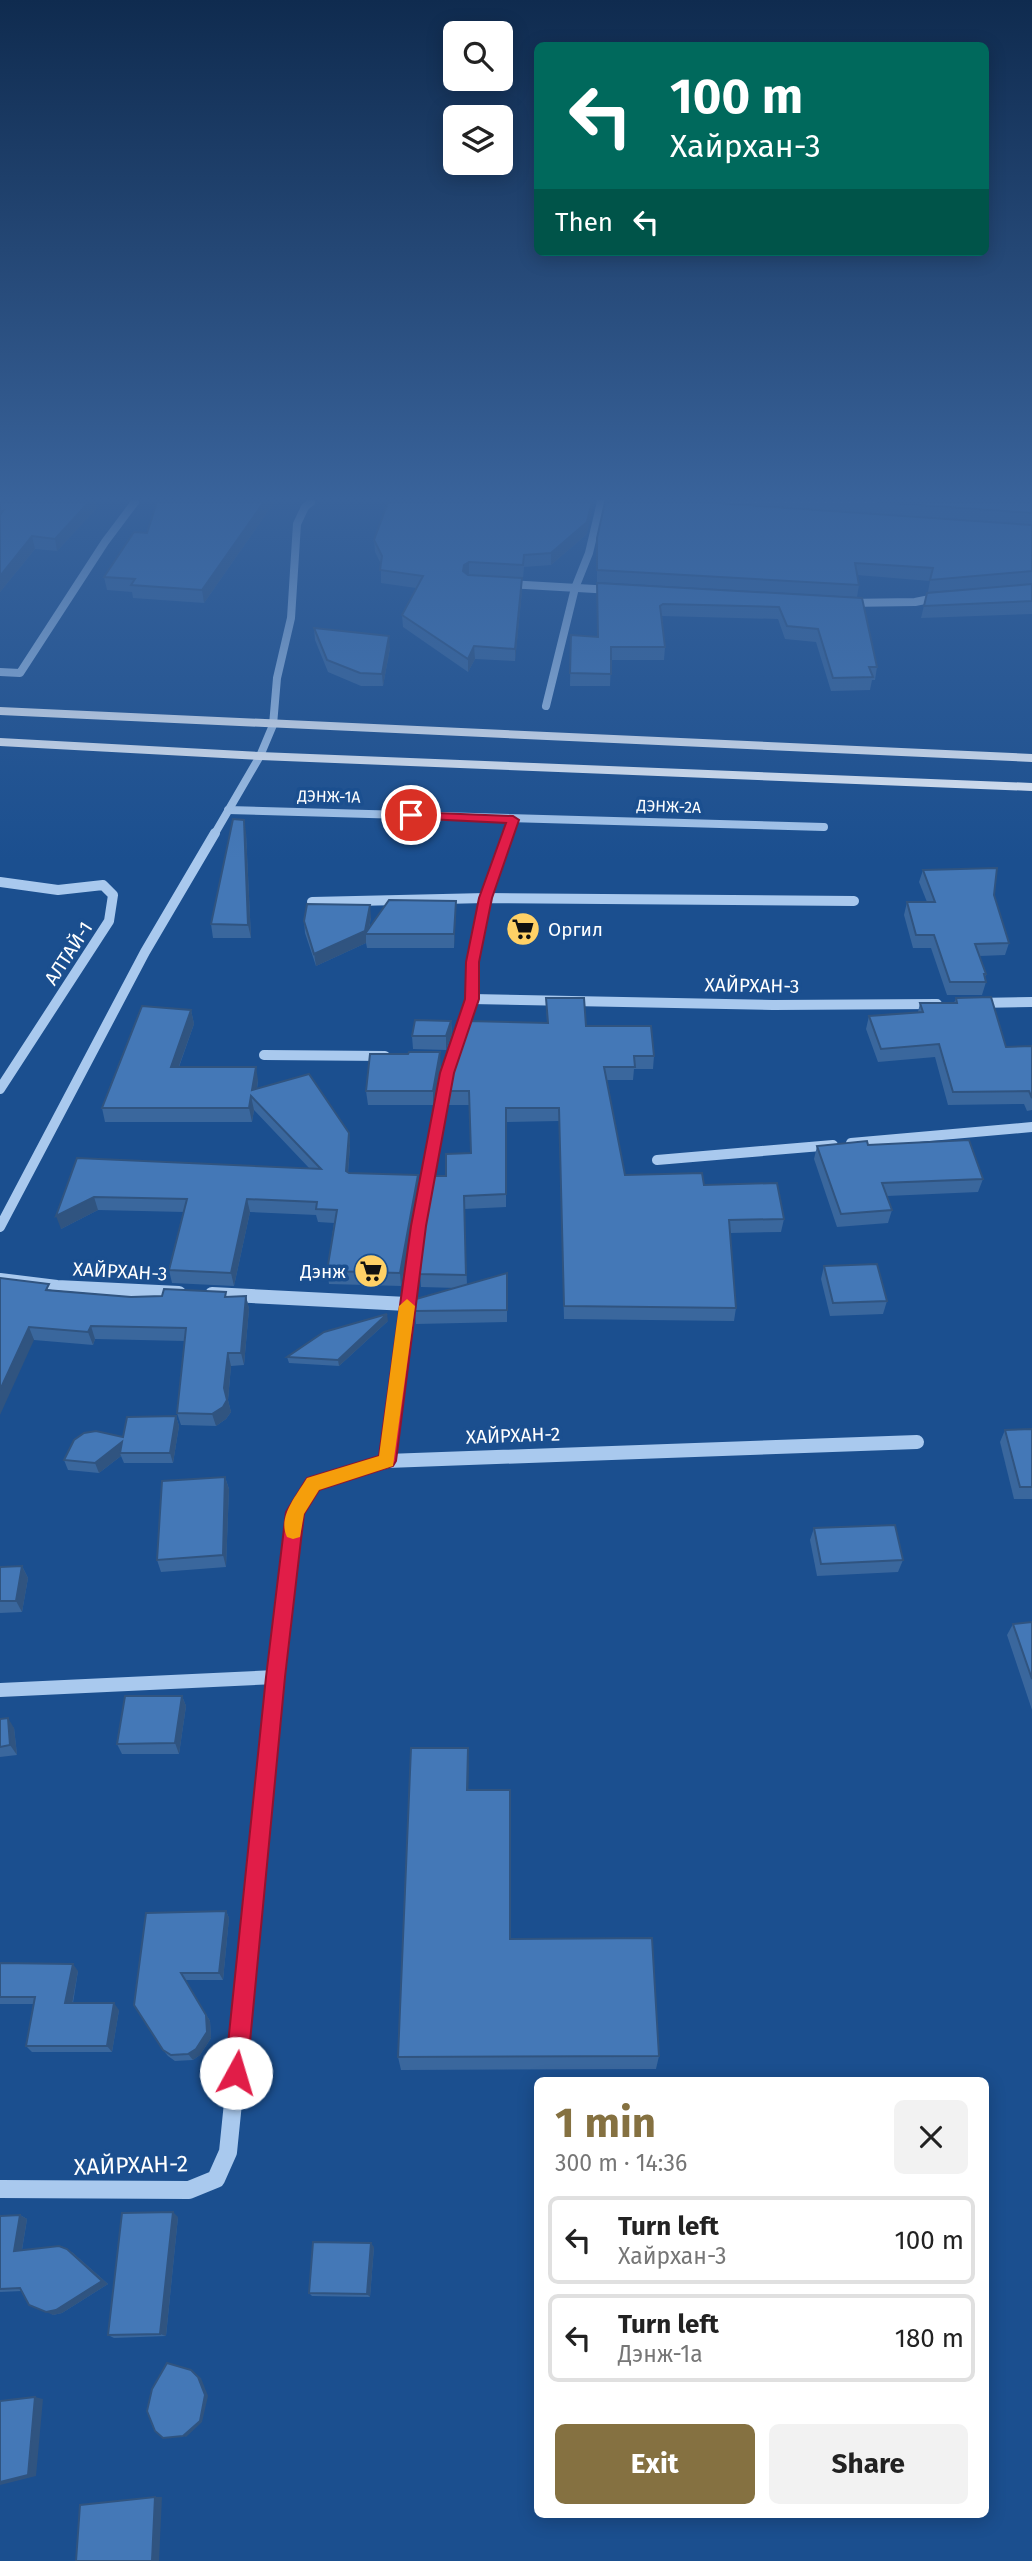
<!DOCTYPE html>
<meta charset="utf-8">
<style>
body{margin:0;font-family:"Fira Sans",sans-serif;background:#f2f2f2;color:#222;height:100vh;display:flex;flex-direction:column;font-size:26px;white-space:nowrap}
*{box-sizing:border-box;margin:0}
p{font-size:23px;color:#767676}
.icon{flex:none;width:38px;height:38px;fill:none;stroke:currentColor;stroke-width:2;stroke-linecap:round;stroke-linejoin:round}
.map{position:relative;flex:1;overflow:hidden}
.details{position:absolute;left:534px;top:2077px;width:455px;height:441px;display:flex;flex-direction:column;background:#fff;border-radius:10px;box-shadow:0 4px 18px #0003}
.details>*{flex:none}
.hud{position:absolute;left:534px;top:42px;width:455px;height:214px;border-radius:10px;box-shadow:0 4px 18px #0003;background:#00695c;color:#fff;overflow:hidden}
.buttons{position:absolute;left:443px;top:21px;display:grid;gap:14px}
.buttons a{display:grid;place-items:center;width:70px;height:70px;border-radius:10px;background:#fff;box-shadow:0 4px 18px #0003;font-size:35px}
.pin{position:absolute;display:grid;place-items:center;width:60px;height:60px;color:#fff;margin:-30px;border:4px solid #fff;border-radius:50%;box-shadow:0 2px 7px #0007}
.me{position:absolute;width:77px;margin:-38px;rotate:6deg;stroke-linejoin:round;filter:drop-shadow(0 0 5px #0008)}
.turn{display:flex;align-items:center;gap:24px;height:147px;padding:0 21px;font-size:32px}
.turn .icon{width:91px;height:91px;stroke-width:2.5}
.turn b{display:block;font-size:49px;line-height:60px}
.then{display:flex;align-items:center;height:66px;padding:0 21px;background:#0003;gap:14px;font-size:26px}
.round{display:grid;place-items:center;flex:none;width:74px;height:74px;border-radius:10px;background:#f2f2f2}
.overview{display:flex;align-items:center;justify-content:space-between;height:119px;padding:0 21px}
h1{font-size:42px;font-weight:700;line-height:52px;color:#857141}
.action{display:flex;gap:14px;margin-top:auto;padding:14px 21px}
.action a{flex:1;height:80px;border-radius:10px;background:#857141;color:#fff;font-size:28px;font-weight:700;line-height:80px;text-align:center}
.action a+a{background:#f2f2f2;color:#222}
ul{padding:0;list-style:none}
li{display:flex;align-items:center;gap:21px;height:88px;margin:0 14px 10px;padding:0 7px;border:4px solid #e0e0e0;border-radius:10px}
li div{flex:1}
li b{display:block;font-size:26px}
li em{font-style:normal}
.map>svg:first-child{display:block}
</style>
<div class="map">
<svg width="1032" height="2561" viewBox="0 0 1032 2561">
<rect width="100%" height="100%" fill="#1b4f8f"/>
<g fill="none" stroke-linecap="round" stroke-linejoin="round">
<!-- minor-far3 -->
<g stroke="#a9c9ee" stroke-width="8">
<path d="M508 584 612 590"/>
<path d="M846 603 915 602 940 597"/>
<path d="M0 672 20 673 105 542 135 502"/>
<path d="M546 706 575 588 589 553 601 502"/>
<path d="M228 810 824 827"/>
<path d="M214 835 260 756 273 725 277 678 291 618 297 524 305 507 311 502"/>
<path d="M508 835 513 820"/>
</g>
<!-- minor-far2 -->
<g stroke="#a9c9ee" stroke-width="10">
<path d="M0 882 58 890 103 885 113 895 109 921 0 1089"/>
<path d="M312 902 486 898 854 901"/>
<path d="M472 999 773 1005 937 1004"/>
<path d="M976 1003 1032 1002"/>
<path d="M264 1055 385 1056"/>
<path d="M851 1143 1032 1127"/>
<path d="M657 1160 833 1145"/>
<path d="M0 1227 145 952 215 833"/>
<path d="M413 1267 447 1073 472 999V962L486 898 509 833"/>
</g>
<!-- minor-far1 -->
<g stroke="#a9c9ee" stroke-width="14">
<path d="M0 1280 57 1287 179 1293"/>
<path d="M212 1294 407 1304"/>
<path d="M387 1461 414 1265"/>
<path d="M0 1690 276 1677"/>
<path d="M261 1829 295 1512 313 1484 387 1461 917 1442"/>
</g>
<!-- minor -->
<path stroke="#a9c9ee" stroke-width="18" d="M0 2189 189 2190 216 2179 228 2152 261 1828"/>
<!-- major -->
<g fill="#f0f6ff" fill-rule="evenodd">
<path d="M0 707 1032 754V762L0 715Z"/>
<path d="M0 738 260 752 1032 783V791L260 760 0 746Z"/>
</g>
</g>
<!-- wall -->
<g fill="#3a679d">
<path d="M0 502 97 508 57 551 35 549 0 592Z"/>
<path d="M157 502H276L273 504 204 603 133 598 132 592 107 590 104 577 147 533Z"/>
<path d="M714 502H1032V584L928 592 930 581 857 575 859 585 857 597 597 582V538L917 517Z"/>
<path d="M587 534 551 565 524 567 523 578 468 575 522 591 515 661 475 659 468 672 403 627 402 615 416 588 381 583V564L375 552 374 540Z"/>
<path d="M597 583 862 598 877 667 875 680H872L870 690 831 691 816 642 785 639 778 619 662 616 665 647 664 660H611L610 686H570L571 635 597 637Z"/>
<path d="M1032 584V614L921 618 927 593Z"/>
<path d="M314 628 390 648 383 686H361L328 672 315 640Z"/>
<path d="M246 833 251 938H213L211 924Z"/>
<path d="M923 870 994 895 1009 943 1005 955 980 956 986 974 985 977 986 982 982 995H947L931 948H913L904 915 907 902H927L919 882Z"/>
<path d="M456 901 454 948H367L366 943 316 966 305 933 304 921 371 917 369 929Z"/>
<path d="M546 998 586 1026 654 1056 653 1069H634L633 1080H607L625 1175 704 1185 784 1219 781 1232 730 1233 736 1308 734 1321 564 1319 559 1121 506 1122V1207L464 1209 467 1285 507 1273V1322L416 1324 415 1311 457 1288 421 1287 420 1274 446 1176 471 1153 469 1105H449V1091L547 1023Z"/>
<path d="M956 998 1006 1047 1032 1046V1110L1027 1111 1024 1104 948 1105 935 1057 878 1062 866 1029 869 1016 918 1012 920 1003H954Z"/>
<path d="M191 1010 194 1024 179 1067 258 1080 257 1089 349 1133 350 1146 348 1173 418 1175 419 1188 401 1286 329 1284 327 1271 334 1223 318 1222 316 1215 250 1212 234 1286 172 1283 169 1270 184 1212 98 1210 61 1229 77 1158 310 1169 254 1110 252 1122H105L102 1108Z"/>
<path d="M451 1021 452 1034 446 1050 413 1049 412 1036Z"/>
<path d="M408 1054 441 1066 433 1105H368L366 1091Z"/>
<path d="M868 1145 983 1179 978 1192 887 1196 892 1210 888 1223 837 1227 814 1159 817 1146Z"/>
<path d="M824 1266 887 1301 883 1314 830 1316 821 1279Z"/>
<path d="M0 1278 52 1290 131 1297 246 1296 249 1309 244 1365 231 1366 228 1400 231 1412 226 1419 216 1426 181 1425 177 1413 185 1341 95 1339 93 1345 34 1340Z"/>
<path d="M388 1321 339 1366 289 1363 287 1357Z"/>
<path d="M176 1416 179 1426 173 1463H124L121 1456 99 1473 68 1470 64 1460Z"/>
<path d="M1032 1429V1499H1014L1000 1442 1005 1430Z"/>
<path d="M225 1477 229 1489 226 1567 161 1572 157 1560Z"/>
<path d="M814 1528 903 1560 898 1572 817 1576 810 1540Z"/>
<path d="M22 1566 28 1578 22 1612 0 1613V1567Z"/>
<path d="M1032 1622V1710L1007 1635 1013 1624Z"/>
<path d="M182 1696 186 1706 179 1754H122L117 1744Z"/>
<path d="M0 1719 14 1728 17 1755 0 1757Z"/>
<path d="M468 1748V1790L511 1939 659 2056 656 2069 401 2070 398 2057Z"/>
<path d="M226 1911 229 1918 223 1980H185L210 2021 211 2038 200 2055 193 2060 175 2061 168 2056 163 2050 134 2005Z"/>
<path d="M0 1963 78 1971 73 2003 119 2010 112 2052H32L26 2046 34 2004H0Z"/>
<path d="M20 2215 27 2219 22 2250 67 2249 73 2253 108 2284 62 2313 53 2315 22 2291 0 2292V2216Z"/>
<path d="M178 2217 166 2336 114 2338 108 2335Z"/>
<path d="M374 2247 370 2297 312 2296 309 2293Z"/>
</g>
<!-- shaded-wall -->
<g fill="#305480">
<path d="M89 502H95L97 508 57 551 55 539Z"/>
<path d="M264 502H276L273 504 204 603 202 590Z"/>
<path d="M592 502H594L587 534 551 565V553Z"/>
<path d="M32 536 35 549 0 592V576Z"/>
<path d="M469 562V574L464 577 463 571 464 565Z"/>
<path d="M522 578V591L515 661V649Z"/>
<path d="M389 636 390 648 383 686 382 674Z"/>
<path d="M474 646 475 659 468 672V659Z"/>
<path d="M244 820 246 833 251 938 248 925Z"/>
<path d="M456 901V914L454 948V934Z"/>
<path d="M370 905 371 917 368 934H366V943L316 966 314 954Z"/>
<path d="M191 1010 194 1024 174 1080 171 1067Z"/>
<path d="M451 1021 452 1034 446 1050V1036Z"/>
<path d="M440 1052 441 1066 433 1105V1091Z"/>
<path d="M256 1067 258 1080 255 1100 252 1090Z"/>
<path d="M251 1096 254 1110 252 1122 249 1108Z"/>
<path d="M349 1133 350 1146 347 1184 346 1171Z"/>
<path d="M418 1175 419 1188 401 1286 400 1273Z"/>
<path d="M94 1197 98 1210 61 1229 56 1216Z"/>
<path d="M247 1199 250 1212 234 1286 231 1273Z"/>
<path d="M246 1296 249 1309 244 1365 241 1353Z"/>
<path d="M387 1314 388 1321 339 1366 338 1360Z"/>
<path d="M91 1326 95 1339 93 1345 88 1332Z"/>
<path d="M29 1327 34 1340 0 1415V1390Z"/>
<path d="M228 1353 231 1366 228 1400 231 1412 226 1419 216 1426 212 1414 224 1388Z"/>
<path d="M176 1416 179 1426 173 1463 170 1453Z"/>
<path d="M122 1442 120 1453 121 1456 99 1473 95 1463Z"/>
<path d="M225 1477 229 1489 226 1567 223 1555Z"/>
<path d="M22 1566 28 1578 22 1612 16 1601Z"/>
<path d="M182 1696 186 1706 179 1754 175 1743Z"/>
<path d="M8 1718 14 1728 17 1755 10 1745Z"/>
<path d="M468 1748 469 1766 468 1807 467 1790Z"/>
<path d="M226 1911 229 1918 223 1980 219 1973Z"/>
<path d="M73 1964 78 1971 71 2010 65 2003Z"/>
<path d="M181 1973 210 2021 211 2038 200 2055 193 2060 188 2054Z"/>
<path d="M114 2003 119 2010 112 2052 107 2046Z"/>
<path d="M173 2212 178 2217 166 2336 160 2334Z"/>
<path d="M20 2215 27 2219 21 2255 14 2251Z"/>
<path d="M371 2243 374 2247 370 2297 367 2294Z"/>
<path d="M67 2249 73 2253 108 2284 62 2313 53 2315 46 2312Z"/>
<path d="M191 2370 201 2378 208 2396 202 2422 186 2437 183 2436Z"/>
<path d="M35 2397 43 2399 36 2476 0 2485V2482Z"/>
<path d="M155 2497H162L159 2561H152Z"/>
</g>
<!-- building -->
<g fill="#4478b7" stroke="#305480" stroke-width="2">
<path d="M0 502H89L55 539 32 536 0 576V515L3 511 0 512Z"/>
<path d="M157 502H264L202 590 131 585 135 579 104 577 134 532 147 533Z"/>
<path d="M388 502H592L587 522 551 553 524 555 523 565 469 562 464 565 463 571 468 575 522 578 515 649 474 646 468 659 402 615 423 576 380 570 382 556 374 540Z"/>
<path d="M605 502H702L1032 525V571L930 580 933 568 855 563 859 585 597 570V538Z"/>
<path d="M877 502H1032V513Z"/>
<path d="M597 583 862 598 877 667H869L873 677 833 678 818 629 787 626 779 607 663 604 660 606 665 647H611V674L570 673 571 635 598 637Z"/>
<path d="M1032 584V601L924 606 927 593Z"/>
<path d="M314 628 389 636 382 674 360 673 327 660Z"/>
<path d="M233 819 244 820 248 925 211 924Z"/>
<path d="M997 868 994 895 1009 943 975 944 986 974H984L986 982H950L934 935H916L907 902H935L923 870Z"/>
<path d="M389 900 456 901 454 934H365Z"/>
<path d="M307 904 370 905 365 931 314 954 304 921Z"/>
<path d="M991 997 1006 1047 1032 1046V1098L1029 1091 953 1092 939 1044 881 1049 869 1016 923 1012 920 1003H957L956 998Z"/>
<path d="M546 998H584L586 1026H651L654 1056H634L635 1067H604L625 1175 702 1173 704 1185 777 1183 784 1219 729 1220 736 1308 564 1306 559 1108H506V1194L464 1196 466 1275 420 1274 421 1247 434 1176H446V1154L471 1153 469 1091H449L454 1062 468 1021 548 1023Z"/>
<path d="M142 1006 191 1010 171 1067H256L252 1090 309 1074 349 1133 346 1171 349 1173 418 1175 400 1273 327 1271 337 1210 316 1209 317 1202 247 1199 231 1273 169 1270 187 1199 94 1197 56 1216 77 1158 321 1169 251 1096 249 1108H102Z"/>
<path d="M415 1020 451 1021 446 1036H412Z"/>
<path d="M409 1052H440L433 1091H366L370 1054H408Z"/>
<path d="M969 1140 983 1179 882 1183 892 1210 841 1214 817 1146 867 1141 868 1145Z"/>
<path d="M877 1264 887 1301 833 1303 824 1266Z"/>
<path d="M507 1273V1310L415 1311 416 1299Z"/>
<path d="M0 1278 49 1284 46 1290 131 1297 162 1296 164 1289 226 1292 225 1297 246 1296 241 1353H228L224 1388 227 1400 223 1407 212 1414 177 1413 186 1328 91 1326 88 1332 29 1327 0 1390Z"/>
<path d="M387 1314 338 1360 287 1357 324 1332Z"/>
<path d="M176 1416 170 1453H120L122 1442 95 1463 64 1460 74 1440 84 1433 96 1431 123 1437 127 1417Z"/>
<path d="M1032 1429V1487H1020L1005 1430Z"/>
<path d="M225 1477 223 1555 157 1560 162 1481Z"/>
<path d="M895 1525 903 1560 821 1564 814 1528Z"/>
<path d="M22 1566 16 1601H0V1567Z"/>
<path d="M1032 1622V1679L1013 1624Z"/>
<path d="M125 1696H182L175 1743 117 1744Z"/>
<path d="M8 1718 10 1745 0 1747V1719Z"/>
<path d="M411 1748H468L467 1790H510V1939L652 1938 659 2056 398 2057Z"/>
<path d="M226 1911 219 1973H181L206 2015 207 2032 196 2049 188 2054 171 2055 163 2050 134 2005 146 1913Z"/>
<path d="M0 1963 73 1964 65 2003H114L107 2046H26L35 1997H0Z"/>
<path d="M173 2212 160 2334 108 2335 122 2213Z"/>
<path d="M20 2215 14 2251 59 2246 67 2249 102 2281 56 2310 46 2312 29 2305 20 2288 0 2289V2216Z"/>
<path d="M313 2242 371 2243 367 2294 309 2293Z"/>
<path d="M167 2363 191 2370 198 2377 205 2395 200 2421 183 2436 163 2438 155 2431 147 2411 152 2389Z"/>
<path d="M35 2397 28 2475 0 2482V2401Z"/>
<path d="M155 2497 152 2561H76L80 2505Z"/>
</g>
<!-- sky -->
<linearGradient id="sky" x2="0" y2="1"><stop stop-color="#0f2b4f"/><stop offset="0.58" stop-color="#39639b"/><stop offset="1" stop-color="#39639b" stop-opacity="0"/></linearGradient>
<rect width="1032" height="860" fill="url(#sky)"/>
<!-- route -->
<path fill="#e11d48" stroke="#92132f" stroke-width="2" d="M411 812 513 816 519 820 492 898 479 962V999L454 1073 426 1226 396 1461 393 1466 319 1490 304 1514 285 1677 247 2073 244 2081 236 2084 228 2081 225 2073 266 1677 286 1512 307 1478 379 1456 411 1226 440 1073 465 999 466 962 479 898 506 823 407 818 405 815Z"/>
<!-- slow -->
<path fill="#f59e0b" d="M407 1299 415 1306 393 1466 319 1490 304 1514 300 1537 293 1539 287 1537C277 1517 297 1495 307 1478L379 1456 399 1306Z"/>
<!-- icons -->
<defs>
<g id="supermarket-disc" transform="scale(1.75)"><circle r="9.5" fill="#ffd166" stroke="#1b4f8f"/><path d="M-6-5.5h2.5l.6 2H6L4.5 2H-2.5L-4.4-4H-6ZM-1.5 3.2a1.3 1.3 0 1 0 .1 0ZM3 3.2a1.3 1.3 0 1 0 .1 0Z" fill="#111"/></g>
</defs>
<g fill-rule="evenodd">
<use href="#supermarket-disc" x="523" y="929"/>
<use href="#supermarket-disc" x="371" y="1271"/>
</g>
<g text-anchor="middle" stroke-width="7" stroke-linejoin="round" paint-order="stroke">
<!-- far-street labels -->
<g font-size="16" fill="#fff" stroke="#1b4f8f">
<text transform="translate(329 796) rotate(1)" y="6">ДЭНЖ-1А</text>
<text transform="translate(669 806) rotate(2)" y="6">ДЭНЖ-2А</text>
</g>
<!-- poi labels -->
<g font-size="19" fill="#fff" stroke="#1b4f8f" text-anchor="start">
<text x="548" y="936">Оргил</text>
<text x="346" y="1278" text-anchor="end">Дэнж</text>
</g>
<!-- street labels -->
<g font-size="19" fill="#fff" stroke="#1b4f8f">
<text transform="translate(68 953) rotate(-57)" y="7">АЛТАЙ-1</text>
<text transform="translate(752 985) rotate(1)" y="7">ХАЙРХАН-3</text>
<text transform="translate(120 1271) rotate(3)" y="7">ХАЙРХАН-3</text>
<text transform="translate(513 1435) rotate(-2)" y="7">ХАЙРХАН-2</text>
</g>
<!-- near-street labels -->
<g font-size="23" fill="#fff" stroke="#1b4f8f">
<text transform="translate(131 2165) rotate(-2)" y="8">ХАЙРХАН-2</text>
</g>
</g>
</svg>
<div class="buttons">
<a><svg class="icon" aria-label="search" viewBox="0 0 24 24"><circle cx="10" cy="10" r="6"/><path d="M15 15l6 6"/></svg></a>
<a><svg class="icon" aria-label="layers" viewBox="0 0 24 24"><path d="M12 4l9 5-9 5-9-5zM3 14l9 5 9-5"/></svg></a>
</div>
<div class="pin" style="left:411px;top:815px;background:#d93025"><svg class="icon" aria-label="arrive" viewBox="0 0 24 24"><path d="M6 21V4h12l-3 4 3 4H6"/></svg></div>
<svg class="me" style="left:236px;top:2073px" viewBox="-20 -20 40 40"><circle r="19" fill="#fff"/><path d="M0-13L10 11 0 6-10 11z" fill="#e11d48"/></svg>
<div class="hud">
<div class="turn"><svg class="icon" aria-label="left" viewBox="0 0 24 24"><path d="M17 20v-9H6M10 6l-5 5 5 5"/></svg><div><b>100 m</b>Хайрхан-3</div></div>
<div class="then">Then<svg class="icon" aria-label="left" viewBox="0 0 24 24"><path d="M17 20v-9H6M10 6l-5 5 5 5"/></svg></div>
</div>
<section class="details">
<div class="overview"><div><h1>1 min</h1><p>300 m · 14:36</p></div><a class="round"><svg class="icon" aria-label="close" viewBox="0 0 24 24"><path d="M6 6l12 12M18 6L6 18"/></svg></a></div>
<ul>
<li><svg class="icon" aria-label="left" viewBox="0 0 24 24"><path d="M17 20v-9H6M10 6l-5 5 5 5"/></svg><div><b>Turn left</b><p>Хайрхан-3</p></div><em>100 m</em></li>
<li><svg class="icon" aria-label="left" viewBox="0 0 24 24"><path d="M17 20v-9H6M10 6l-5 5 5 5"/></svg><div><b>Turn left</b><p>Дэнж-1а</p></div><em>180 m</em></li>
</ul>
<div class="action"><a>Exit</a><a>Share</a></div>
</section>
</div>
